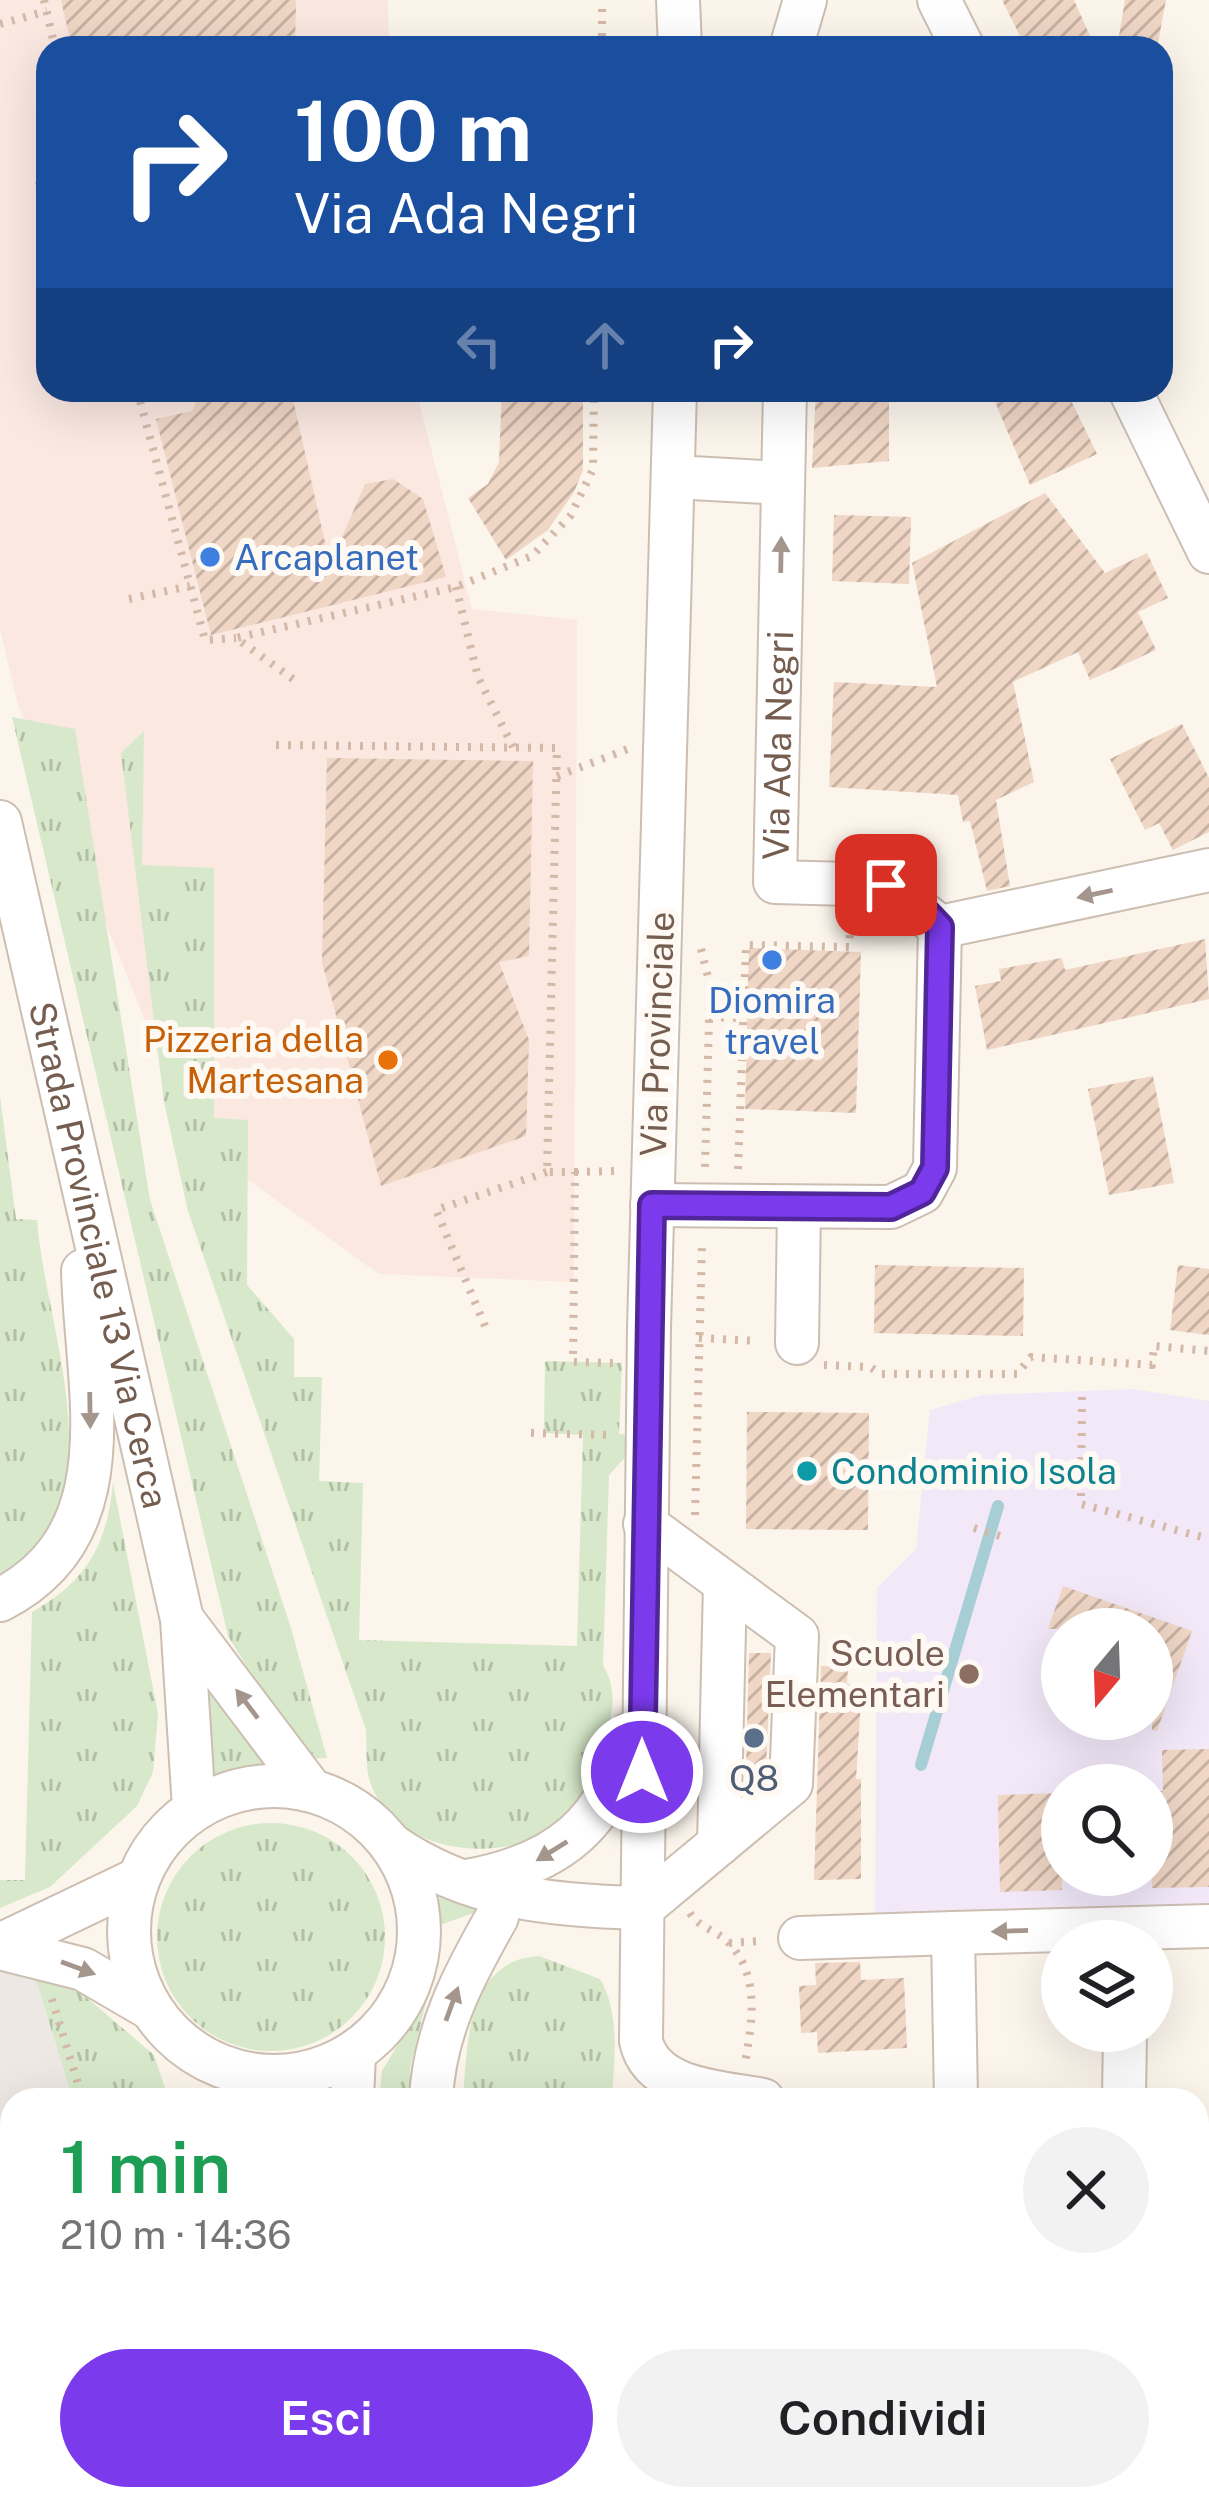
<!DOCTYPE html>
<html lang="it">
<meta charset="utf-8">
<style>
body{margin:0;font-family:"Public Sans",sans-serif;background:#f2f2f2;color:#202124;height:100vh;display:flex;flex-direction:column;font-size:45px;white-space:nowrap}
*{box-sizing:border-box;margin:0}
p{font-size:39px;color:#757577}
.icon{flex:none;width:66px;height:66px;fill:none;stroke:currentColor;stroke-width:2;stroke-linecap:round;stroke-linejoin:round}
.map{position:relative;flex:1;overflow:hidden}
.details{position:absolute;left:0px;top:2088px;width:1209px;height:423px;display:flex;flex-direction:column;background:#fff;border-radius:36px 36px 0 0;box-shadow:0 12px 48px #0002}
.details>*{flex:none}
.banner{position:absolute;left:36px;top:36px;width:1137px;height:366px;border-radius:36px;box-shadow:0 12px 48px #0002;background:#1a4fa0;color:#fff;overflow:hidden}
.needle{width:78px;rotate:199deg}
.fabs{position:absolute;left:1041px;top:1608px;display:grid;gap:24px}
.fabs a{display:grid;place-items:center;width:132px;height:132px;border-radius:50%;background:#fff;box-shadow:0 12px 48px #0002;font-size:60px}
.pin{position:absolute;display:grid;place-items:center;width:102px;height:102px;color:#fff;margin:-51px;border-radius:24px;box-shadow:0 6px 18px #0006}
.me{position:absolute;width:132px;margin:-66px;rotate:0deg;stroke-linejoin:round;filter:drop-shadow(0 0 9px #0008)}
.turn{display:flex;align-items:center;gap:42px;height:252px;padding:0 60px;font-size:54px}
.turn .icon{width:156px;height:156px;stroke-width:2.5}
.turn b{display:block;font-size:84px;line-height:102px}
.lanes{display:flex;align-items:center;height:114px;padding:0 60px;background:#0003;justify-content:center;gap:60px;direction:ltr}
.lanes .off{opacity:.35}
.round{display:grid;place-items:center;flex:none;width:126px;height:126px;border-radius:63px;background:#f2f2f2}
.overview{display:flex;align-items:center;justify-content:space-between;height:204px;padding:0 60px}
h1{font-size:72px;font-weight:600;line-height:90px;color:#1e9e55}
.cta{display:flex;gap:24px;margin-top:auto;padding:24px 60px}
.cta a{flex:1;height:138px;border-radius:72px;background:#7c3aed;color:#fff;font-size:48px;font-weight:600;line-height:138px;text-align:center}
.cta a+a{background:#f2f2f2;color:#202124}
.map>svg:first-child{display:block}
</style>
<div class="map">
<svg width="1209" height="2509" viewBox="0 0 1209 2509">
<defs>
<pattern id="grass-tufts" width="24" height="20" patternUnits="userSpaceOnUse" patternTransform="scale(3)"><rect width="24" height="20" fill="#d7e9ca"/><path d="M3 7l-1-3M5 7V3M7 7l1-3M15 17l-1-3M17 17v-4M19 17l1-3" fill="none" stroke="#b3c0a6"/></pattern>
<pattern id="building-hatch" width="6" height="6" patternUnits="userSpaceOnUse" patternTransform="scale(3)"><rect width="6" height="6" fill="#efd6c5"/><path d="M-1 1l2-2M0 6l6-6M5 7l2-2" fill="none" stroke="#c6b1a2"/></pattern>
</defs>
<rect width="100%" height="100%" fill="#fbf5ec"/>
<!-- commercial -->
<path fill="#fae8e1" d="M0 0H388L389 48H48V390H416L472 609 577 620 574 1282 379 1274 193 1140 18 705 0 629Z"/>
<!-- industrial -->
<path fill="#ede8e4" d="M0 1957 32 1967 73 2100H12V2499H176L178 2509H0Z"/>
<!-- education -->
<path fill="#f2e8f8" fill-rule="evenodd" d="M1132 1389 1209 1401V1907L875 1917 877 1588 916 1549 930 1410 982 1395ZM1062 1629H1152V1719H1062ZM1062 1785H1152V1875H1062Z"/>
<!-- grass -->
<g fill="url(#grass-tufts)">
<path d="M12 717 75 729 150 1200 290 1625 327 1758 304 1759 228 1636Z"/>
<path d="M144 731 142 865 214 868V1118L248 1120 247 1285 294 1339V1377H322L319 1481 363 1483 359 1640 577 1646 583 1435 544 1433 545 1361 622 1363 619 1434 629 1435 628 1454 609 1475 603 1665C619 1694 612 1712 604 1743 599 1763 594 1787 582 1804 533 1868 403 1865 371 1785 365 1770 367 1746 366 1730L188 1211 164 1102 121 753Z"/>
<path d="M0 1096 16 1219 37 1220C44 1315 102 1456 43 1542 33 1555 13 1567 0 1578Z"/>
<path d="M113 1483 158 1714 153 1772 137 1806 50 1887 0 1908V1880H25L32 1612C87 1581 107 1545 113 1483Z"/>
<path d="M206 1672 264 1767 207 1788Z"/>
<circle cx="271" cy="1937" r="114"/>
<path d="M431 1897 493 1906 437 1926Z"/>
<path d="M539 1956 600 1979C621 2016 614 2059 612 2100H463C467 2046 466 1960 539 1956Z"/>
<path d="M32 1967 79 1991 154 2055 169 2100H73Z"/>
<path d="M428 1994 410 2068 411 2100H379L382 2071Z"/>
<path d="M176 2499H307L311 2509H178Z"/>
<path d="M502 2499H605V2509H503Z"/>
<path d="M663 2499H739L738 2509H663Z"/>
</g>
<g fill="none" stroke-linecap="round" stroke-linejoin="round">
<!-- stream -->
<path stroke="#a8ced5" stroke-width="12" d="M921 1765 998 1506"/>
</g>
<!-- building -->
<g fill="url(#building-hatch)">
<path d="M61 0H296L295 48H72Z"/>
<path d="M1002 0H1074L1090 36 1067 48H1026Z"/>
<path d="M1125 0H1166L1157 48H1117Z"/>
<path d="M202 390H291L330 565 365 484 393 479 423 499 446 577 211 635 156 419 192 411Z"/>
<path d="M502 390H583V470L574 492 548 530 506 560 468 498 488 484 499 462Z"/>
<path d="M816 390H889V461L812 468Z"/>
<path d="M990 390H1066L1097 454 1030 485Z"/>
<path d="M1045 493 1105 573 1147 553 1168 598 1138 612 1156 650 1090 680 1078 652 1013 682 1034 782 996 800 1010 886 987 891 970 821 963 822 958 795 829 787 834 682 937 687 912 563Z"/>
<path d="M834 515 911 517 909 584 832 581Z"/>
<path d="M1182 724 1209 778V832L1173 850 1159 823 1145 830 1110 759Z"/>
<path d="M327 758 533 761 529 956 499 962 529 1040 526 1136 381 1186 322 962Z"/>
<path d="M1205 939 1209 999 987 1050 975 986 1001 981 999 969 1062 958 1065 970Z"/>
<path d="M749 948 861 952 856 1113 745 1109Z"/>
<path d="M1153 1076 1174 1183 1109 1195 1088 1089Z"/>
<path d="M875 1265 1024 1268 1023 1336 874 1333Z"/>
<path d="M1178 1265 1209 1269V1335L1170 1330Z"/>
<path d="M747 1412 869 1413 868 1530 746 1529Z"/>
<path d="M1063 1586 1192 1631 1157 1731 1152 1730V1629H1048Z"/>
<path d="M749 1653H771L766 1769 746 1768Z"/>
<path d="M821 1666 848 1667 847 1684 862 1685 856 1779H861V1879L814 1880Z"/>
<path d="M1209 1749V1887L1152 1888V1791H1163L1162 1750Z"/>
<path d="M1062 1793V1890L1000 1892 998 1795Z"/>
<path d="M860 1962 861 1980 904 1978 907 2048 818 2053 817 2032 801 2033 799 1986 816 1985 815 1963Z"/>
</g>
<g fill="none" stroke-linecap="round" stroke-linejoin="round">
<!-- minor casing -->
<g stroke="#cdbeb2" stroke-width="46">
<g id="minor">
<path d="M678 0 680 48"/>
<path d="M939 0 963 48"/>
<path d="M791 48 805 0"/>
<path d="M675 390 649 1328 641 2041C652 2091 723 2092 763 2100"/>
<path d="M1130 390 1209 552"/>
<path d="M674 477 783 483"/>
<path id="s1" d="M0 822 182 1619 194 1808"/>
<path d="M940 927 1209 870"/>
<path id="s2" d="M652 1205 891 1207 922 1192 935 1168 940 927 886 885 775 882 785 390"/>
<path d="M797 1343 799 1208"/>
<path d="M0 1600C129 1534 86 1390 83 1271"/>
<path d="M182 1619 311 1790"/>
<circle cx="274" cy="1931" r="145"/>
<path d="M719 1844 725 1584"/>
<path d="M393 1846C469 1898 552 1906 642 1908L791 1784 797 1636 645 1524"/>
<path d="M467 1881C556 1865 609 1825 630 1734"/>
<path d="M800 1938 953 1933"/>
<path d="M0 1945 136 1880"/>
<path d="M0 1948 83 1969 148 2007"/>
<path d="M352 2100 354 2054"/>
<path d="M431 2100C434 2031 464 1975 497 1917"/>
<path d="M956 2100 953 1933 1209 1926"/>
<path d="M1124 2100 1125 2031"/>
<path d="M1197 2187 1209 2190"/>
<path d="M1197 2328H1209"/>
<path d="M407 2499 409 2509"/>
<path d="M476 2499 477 2509"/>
<path d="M613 2509V2499"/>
</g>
</g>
<!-- path -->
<g stroke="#d4b9a8" stroke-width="8" stroke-dasharray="3 9" stroke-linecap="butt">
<path d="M44 0 55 48"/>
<path d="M0 24 47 11"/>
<path d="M602 48V0"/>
<path d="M36 186 48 183"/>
<path d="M137 390 205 640 236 638"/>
<path d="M456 587 478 677 513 747"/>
<path d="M129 599 190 586"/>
<path d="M293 679 236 638 456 587 532 556 571 515 593 469 594 390"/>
<path d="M276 745 557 748 547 1172H575L573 1362 614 1363"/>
<path d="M557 776 628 749"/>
<path d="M701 949 710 985 705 1167"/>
<path d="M709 1017 743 1018"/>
<path d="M738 1169 746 945 849 947 851 918"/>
<path d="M575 1172 615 1171"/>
<path d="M485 1326 436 1210 547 1172"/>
<path d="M699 1338 758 1341"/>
<path d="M824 1365 870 1367 881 1374H1017L1031 1357 1152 1365 1154 1346 1209 1351"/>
<path d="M1082 1397 1081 1504 1209 1539"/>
<path d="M531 1433 611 1435"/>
<path d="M695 1515 702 1242"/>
<path d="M974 1528 1007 1538"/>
<path d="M690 1913C699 1928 716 1930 728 1942 761 1976 752 2022 745 2063"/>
<path d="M729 1943 762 1941"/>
<path d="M52 1999 83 2100"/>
<path d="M209 2499 212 2509"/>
<path d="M703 2509 708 2499"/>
</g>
<!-- minor -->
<use href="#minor" stroke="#fff" stroke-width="42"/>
</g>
<!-- one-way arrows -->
<defs><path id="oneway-solid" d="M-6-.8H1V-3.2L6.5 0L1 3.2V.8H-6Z" transform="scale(3)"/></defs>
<g fill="#a5968d">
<use href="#oneway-solid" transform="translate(781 555) rotate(-89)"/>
<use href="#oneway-solid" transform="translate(1095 894) rotate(168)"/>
<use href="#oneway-solid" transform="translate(90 1410) rotate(89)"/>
<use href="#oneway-solid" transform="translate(247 1704) rotate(-127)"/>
<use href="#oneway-solid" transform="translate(552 1851) rotate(148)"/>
<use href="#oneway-solid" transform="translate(1010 1931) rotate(178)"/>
<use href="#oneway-solid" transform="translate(78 1968) rotate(20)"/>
<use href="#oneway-solid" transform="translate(452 2004) rotate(-70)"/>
</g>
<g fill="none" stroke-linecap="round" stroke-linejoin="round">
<!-- route casing -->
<g stroke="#51269a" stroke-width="30">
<path id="route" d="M642 1772 652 1205 891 1207 922 1192 935 1168 940 927 920 906 886 885"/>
</g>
<!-- route -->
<use href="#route" stroke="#7c3aed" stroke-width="21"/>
</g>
<!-- markers -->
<g fill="#3f7fe0" stroke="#fef9f2" stroke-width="4.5">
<circle cx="210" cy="557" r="12"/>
<circle cx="772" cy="960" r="12"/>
</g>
<circle fill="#e8710a" stroke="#fef9f2" stroke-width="4.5" cx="388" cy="1060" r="12"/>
<circle fill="#0f9aa8" stroke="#fef9f2" stroke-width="4.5" cx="807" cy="1471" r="12"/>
<circle fill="#8d6e63" stroke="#fef9f2" stroke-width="4.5" cx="969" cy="1674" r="12"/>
<circle fill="#5c6f8a" stroke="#fef9f2" stroke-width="4.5" cx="754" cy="1738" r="12"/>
<g text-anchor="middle" stroke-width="12" stroke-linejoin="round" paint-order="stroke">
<!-- shop labels -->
<g font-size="36" fill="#366cbe" stroke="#fef9f2" text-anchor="start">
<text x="234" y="570">Arcaplanet</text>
<text x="772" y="1013" text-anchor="middle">Diomira<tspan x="772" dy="41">travel</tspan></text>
</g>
<!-- street labels -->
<g font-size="36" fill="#755d50" stroke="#fef9f2">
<text dy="13" stroke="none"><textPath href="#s2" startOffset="858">Via Ada Negri</textPath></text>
<text transform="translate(657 1034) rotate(-88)" y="13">Via Provinciale</text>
<text dy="13" stroke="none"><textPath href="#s1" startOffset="444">Strada Provinciale 13 Via Cerca</textPath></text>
</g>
<!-- food labels -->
<g font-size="36" fill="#c56008" stroke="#fef9f2" text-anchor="end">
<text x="364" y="1052">Pizzeria della<tspan x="364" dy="41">Martesana</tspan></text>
</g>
<!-- culture labels -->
<g font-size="36" fill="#0d838f" stroke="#fef9f2" text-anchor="start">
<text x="831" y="1484">Condominio Isola</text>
</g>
<!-- education labels -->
<g font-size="36" fill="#785e54" stroke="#fef9f2" text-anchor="end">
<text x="945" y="1666">Scuole<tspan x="945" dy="41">Elementari</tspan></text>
</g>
<!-- service labels -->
<g font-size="36" fill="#4e5e75" stroke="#fef9f2">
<text x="754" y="1791">Q8</text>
</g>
</g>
</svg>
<div class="fabs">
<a><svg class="needle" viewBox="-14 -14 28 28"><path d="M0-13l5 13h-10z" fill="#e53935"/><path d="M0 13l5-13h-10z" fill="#757577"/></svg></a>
<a><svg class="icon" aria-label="search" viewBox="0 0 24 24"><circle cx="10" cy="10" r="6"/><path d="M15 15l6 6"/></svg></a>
<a><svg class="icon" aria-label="layers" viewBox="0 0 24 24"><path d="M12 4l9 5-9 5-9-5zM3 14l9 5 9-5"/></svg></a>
</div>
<div class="pin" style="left:886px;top:885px;background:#d93025"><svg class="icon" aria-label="arrive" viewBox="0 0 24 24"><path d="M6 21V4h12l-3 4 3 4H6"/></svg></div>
<svg class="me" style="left:642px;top:1772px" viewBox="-20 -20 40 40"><circle r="17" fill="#7c3aed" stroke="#fff" stroke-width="3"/><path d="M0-11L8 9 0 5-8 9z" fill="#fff"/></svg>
<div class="banner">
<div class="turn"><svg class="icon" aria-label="right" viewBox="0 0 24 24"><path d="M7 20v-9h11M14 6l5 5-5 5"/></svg><div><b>100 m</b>Via Ada Negri</div></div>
<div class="lanes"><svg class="icon off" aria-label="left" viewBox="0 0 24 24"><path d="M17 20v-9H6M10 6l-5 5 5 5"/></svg><svg class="icon off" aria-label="ahead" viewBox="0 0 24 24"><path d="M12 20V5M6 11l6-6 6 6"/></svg><svg class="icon" aria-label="right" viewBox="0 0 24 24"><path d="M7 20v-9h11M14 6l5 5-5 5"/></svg></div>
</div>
<section class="details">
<div class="overview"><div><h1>1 min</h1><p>210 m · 14:36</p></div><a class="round"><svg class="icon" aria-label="close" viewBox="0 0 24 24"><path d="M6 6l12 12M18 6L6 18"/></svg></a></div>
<div class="cta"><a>Esci</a><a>Condividi</a></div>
</section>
</div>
